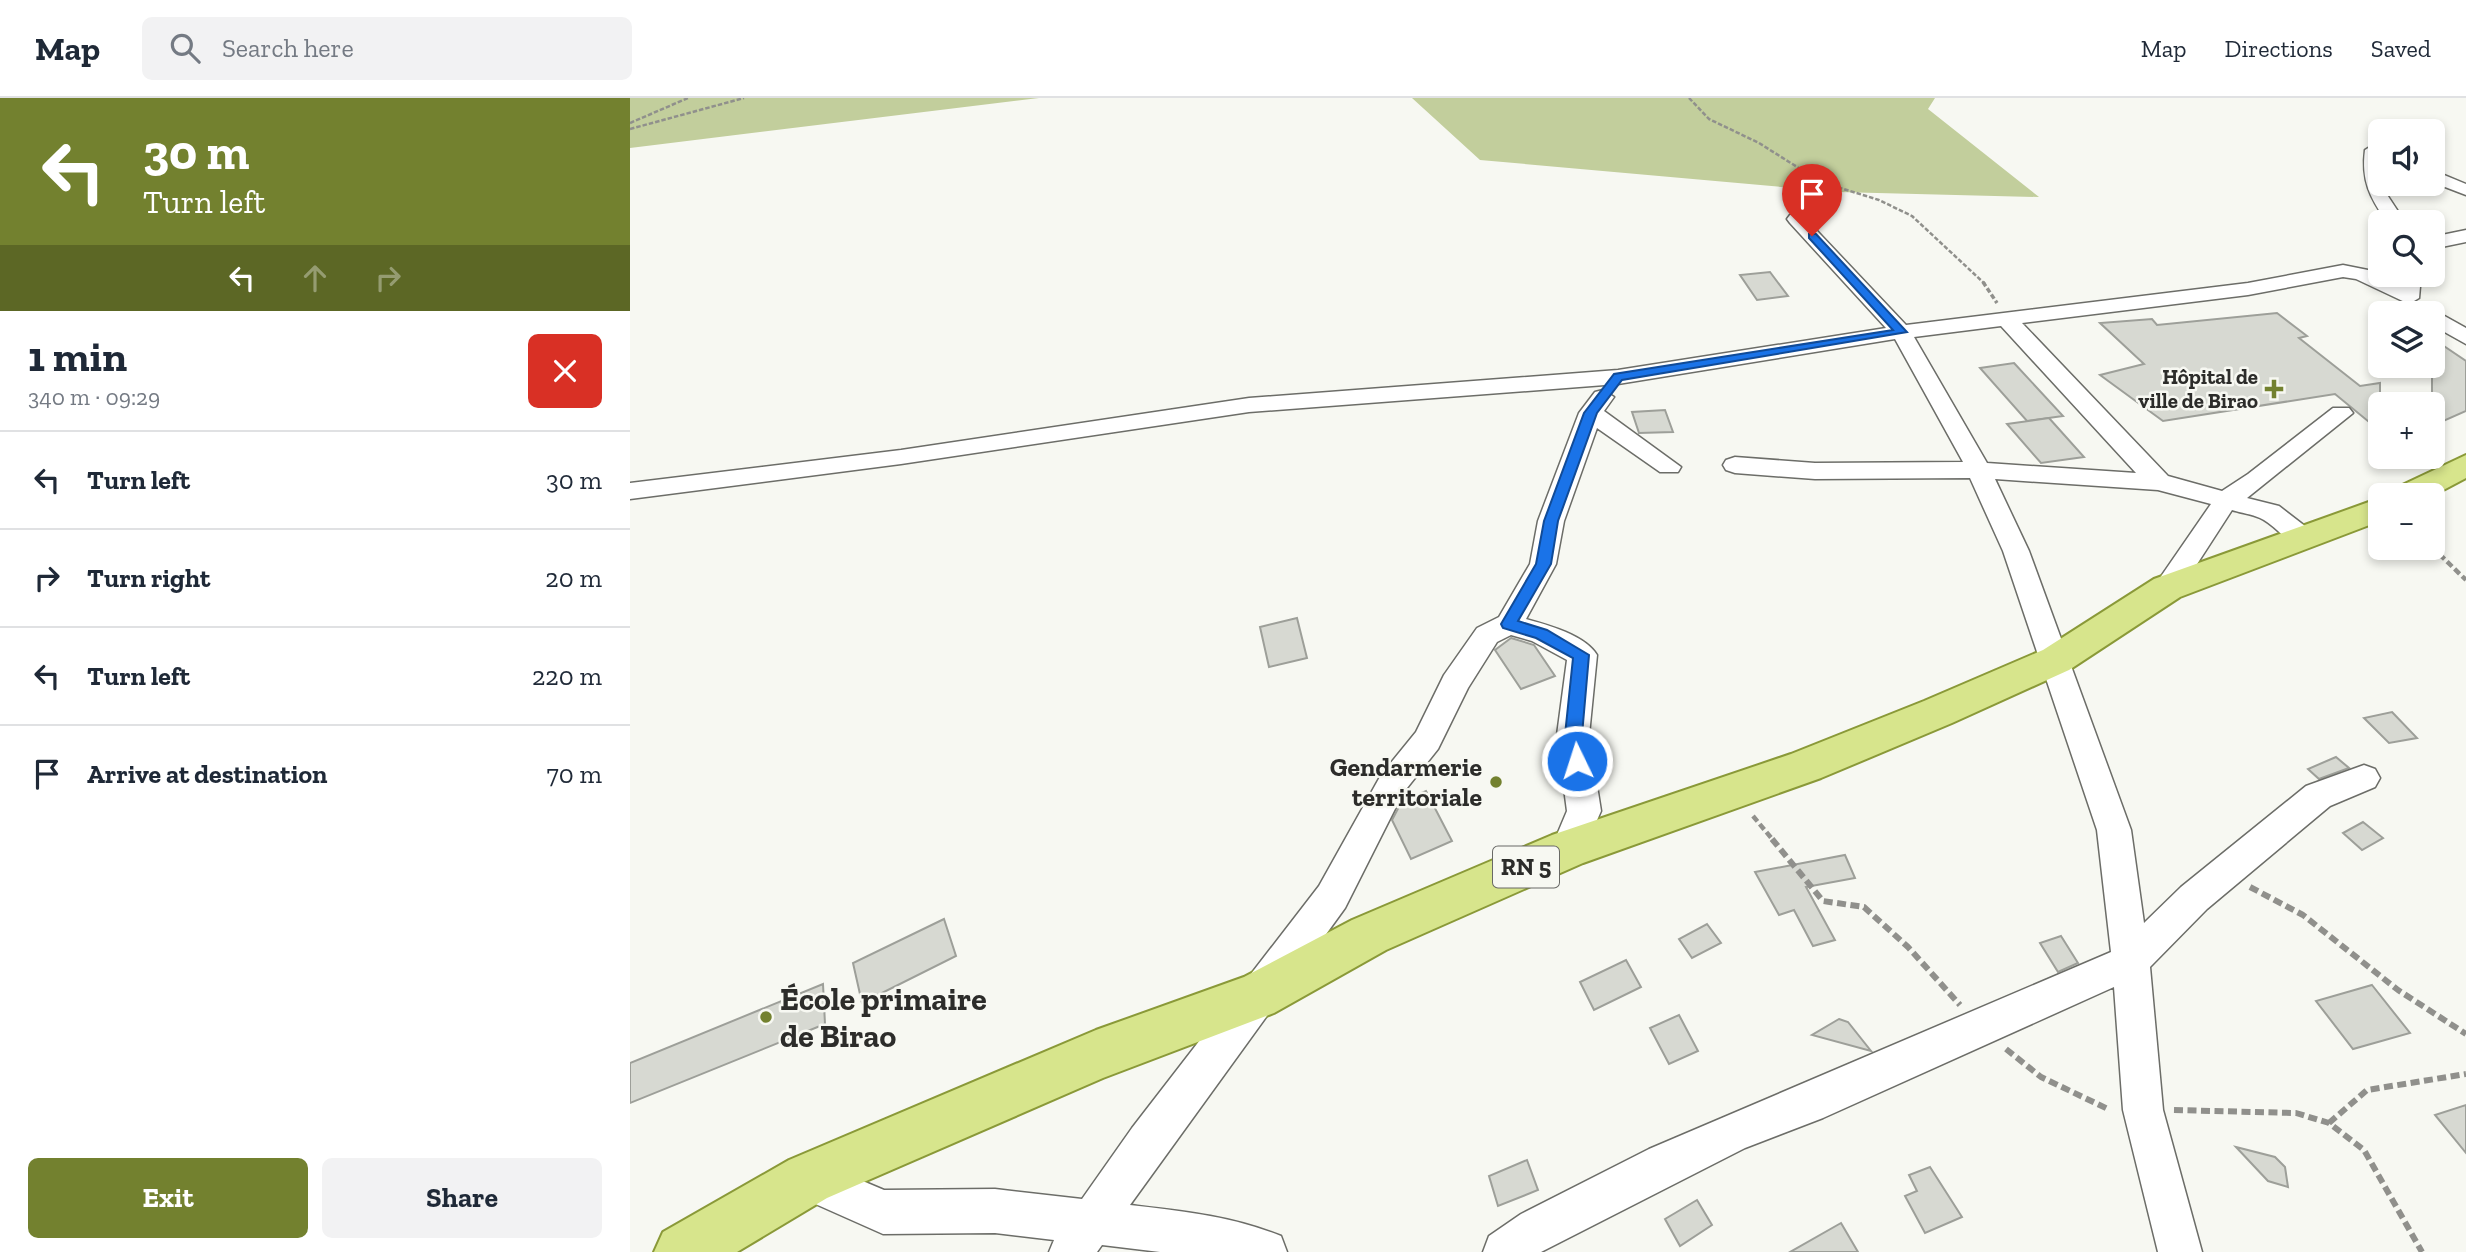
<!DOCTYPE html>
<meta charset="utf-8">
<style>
body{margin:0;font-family:"Zilla Slab",serif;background:#f2f2f3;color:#1f2937;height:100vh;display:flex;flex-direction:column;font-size:26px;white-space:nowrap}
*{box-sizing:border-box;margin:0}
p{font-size:23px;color:#747a83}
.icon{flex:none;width:38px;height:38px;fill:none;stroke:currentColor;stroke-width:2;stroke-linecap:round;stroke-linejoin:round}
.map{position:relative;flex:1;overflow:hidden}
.sheet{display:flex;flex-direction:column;background:#fff;width:630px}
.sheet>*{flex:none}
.banner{background:#73812f;color:#fff;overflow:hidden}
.buttons{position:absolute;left:1738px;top:21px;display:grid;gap:14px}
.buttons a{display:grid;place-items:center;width:77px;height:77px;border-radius:10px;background:#fff;box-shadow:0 4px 10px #0003;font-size:35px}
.pin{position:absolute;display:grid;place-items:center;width:60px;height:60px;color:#fff;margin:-72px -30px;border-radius:50% 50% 50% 0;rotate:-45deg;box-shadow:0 0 7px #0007}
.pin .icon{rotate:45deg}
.me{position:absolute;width:77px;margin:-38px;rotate:356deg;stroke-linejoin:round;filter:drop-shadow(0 0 5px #0008)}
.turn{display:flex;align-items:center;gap:24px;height:147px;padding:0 28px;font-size:32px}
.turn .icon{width:91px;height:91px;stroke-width:2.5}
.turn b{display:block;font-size:49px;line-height:60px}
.lanes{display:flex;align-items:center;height:66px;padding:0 28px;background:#0003;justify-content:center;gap:35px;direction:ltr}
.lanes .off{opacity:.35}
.round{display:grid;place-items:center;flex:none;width:74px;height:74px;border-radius:10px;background:#f2f2f3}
.headline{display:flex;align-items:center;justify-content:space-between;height:119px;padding:0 28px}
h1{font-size:42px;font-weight:700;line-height:52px}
.primary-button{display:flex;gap:14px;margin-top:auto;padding:14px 28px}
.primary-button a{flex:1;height:80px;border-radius:10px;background:#73812f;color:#fff;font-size:28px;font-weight:700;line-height:80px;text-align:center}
.primary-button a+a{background:#f2f2f3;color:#1f2937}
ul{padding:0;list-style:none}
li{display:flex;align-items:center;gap:21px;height:98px;padding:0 28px;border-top:2px solid #e0e1e3}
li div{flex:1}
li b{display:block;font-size:26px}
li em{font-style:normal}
header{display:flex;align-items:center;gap:42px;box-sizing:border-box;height:98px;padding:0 35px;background:#fff;border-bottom:2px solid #e0e1e3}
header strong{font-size:33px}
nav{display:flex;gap:38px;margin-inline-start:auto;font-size:24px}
.search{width:490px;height:63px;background:#f2f2f3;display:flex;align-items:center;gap:18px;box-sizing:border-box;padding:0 24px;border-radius:10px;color:#747a83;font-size:26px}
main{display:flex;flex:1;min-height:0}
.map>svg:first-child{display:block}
</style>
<header>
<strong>Map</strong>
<div class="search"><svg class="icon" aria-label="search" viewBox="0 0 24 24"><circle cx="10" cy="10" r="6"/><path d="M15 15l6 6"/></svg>Search here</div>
<nav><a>Map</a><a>Directions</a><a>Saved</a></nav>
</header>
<main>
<section class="sheet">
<div class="banner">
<div class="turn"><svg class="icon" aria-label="left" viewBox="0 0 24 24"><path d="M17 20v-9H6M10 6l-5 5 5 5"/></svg><div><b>30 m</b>Turn left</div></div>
<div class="lanes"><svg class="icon" aria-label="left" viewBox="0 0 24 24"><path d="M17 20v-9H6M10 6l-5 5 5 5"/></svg><svg class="icon off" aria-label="ahead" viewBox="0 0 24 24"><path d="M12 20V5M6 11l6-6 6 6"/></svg><svg class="icon off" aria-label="right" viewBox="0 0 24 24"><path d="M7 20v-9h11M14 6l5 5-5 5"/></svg></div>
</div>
<div class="headline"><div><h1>1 min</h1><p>340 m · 09:29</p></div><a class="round" style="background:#d93025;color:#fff"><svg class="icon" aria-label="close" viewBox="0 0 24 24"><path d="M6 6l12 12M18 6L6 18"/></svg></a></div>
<ul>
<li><svg class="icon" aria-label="left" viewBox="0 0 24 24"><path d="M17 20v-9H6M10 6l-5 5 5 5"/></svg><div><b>Turn left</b></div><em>30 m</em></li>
<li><svg class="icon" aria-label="right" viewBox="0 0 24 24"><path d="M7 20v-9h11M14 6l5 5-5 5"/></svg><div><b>Turn right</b></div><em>20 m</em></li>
<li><svg class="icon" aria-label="left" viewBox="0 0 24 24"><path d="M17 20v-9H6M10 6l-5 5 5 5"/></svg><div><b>Turn left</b></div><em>220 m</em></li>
<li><svg class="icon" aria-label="arrive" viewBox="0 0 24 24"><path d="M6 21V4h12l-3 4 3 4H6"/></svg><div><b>Arrive at destination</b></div><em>70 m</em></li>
</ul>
<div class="primary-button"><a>Exit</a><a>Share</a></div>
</section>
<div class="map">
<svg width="1836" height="1154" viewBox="0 0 1836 1154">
<rect width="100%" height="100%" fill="#f7f8f2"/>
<!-- green -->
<g fill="#c2ce9c">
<path d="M0 0H409L0 50Z"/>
<path d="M782 0H1305L1298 11 1409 99 1208 94 850 62Z"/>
</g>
<!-- building -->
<g fill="#d7d9d2" stroke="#9d9f99" stroke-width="2">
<path d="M1140 174 1158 198 1127 202 1110 177Z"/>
<path d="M1647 215 1677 238 1669 240 1730 288 1750 285V333L1705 296 1533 323 1470 277 1514 266 1470 225 1522 221 1527 227Z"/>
<path d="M1802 240 1836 263V313L1802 328Z"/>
<path d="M1384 265 1433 318 1397 323 1350 270Z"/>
<path d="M1035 312 1043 334 1009 335 1002 314Z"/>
<path d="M1419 320 1454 359 1411 365 1377 326Z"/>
<path d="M667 520 677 560 639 569 630 529Z"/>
<path d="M881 540 904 547 925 578 891 591 865 552Z"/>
<path d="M1762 614 1787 640 1759 645 1734 620Z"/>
<path d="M1706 659 1719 670 1689 681 1678 671Z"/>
<path d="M796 693 822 743 781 761 762 722 772 703Z"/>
<path d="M1733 724 1753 740 1732 752 1713 735Z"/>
<path d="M1215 757 1225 780 1176 789 1205 842 1183 848 1164 812 1149 817 1125 774Z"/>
<path d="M314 821 326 858 232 905 223 865Z"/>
<path d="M1077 826 1091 845 1062 860 1049 841Z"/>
<path d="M1431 838 1448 865 1428 874 1410 845Z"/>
<path d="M996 862 1011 889 964 912 950 884Z"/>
<path d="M193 886 195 926 0 1005V965Z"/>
<path d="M1742 887 1780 935 1723 951 1686 903Z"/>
<path d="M1049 917 1068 953 1039 966 1020 930Z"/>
<path d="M1209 921 1218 924 1241 953 1182 937Z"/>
<path d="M1836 1007V1055L1805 1017Z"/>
<path d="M1606 1049 1645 1059 1655 1069 1658 1089 1638 1083Z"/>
<path d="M897 1062 908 1092 868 1108 859 1078Z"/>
<path d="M1300 1069 1332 1119 1295 1135 1275 1098 1287 1093 1279 1077Z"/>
<path d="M1067 1102 1082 1127 1050 1148 1035 1121Z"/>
<path d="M1211 1125 1228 1154H1160Z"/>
</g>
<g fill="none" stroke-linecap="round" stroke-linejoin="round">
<!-- minor casing -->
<g stroke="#6c6d68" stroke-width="3">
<g id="minor">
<path d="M1743 47 1750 49V86L1775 124H1757C1740 100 1731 82 1735 52Z"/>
<path d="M1802 72 1836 86V97L1802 84Z"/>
<path d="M1166 116 1172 117 1276 227 1618 185 1713 167 1738 172 1770 188 1771 177H1791L1789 200 1779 206 1726 181 1713 179 1618 197 1392 225 1538 378 1592 393 1618 376 1703 310H1719L1723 315 1617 400 1649 408 1684 435 1688 441 1684 447C1660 454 1650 429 1630 420 1622 416 1611 415 1602 412L1547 497 1537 500 1527 497 1523 490 1581 406 1528 392 1365 381 1399 453 1501 732 1514 825 1551 789 1676 688 1734 667 1745 671 1750 680 1745 689 1700 708 1577 811 1520 869 1533 1012 1572 1154H1528L1493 1012 1484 889 1193 1020 1115 1050 911 1154H853L859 1138 891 1116 1019 1051 1481 854 1467 732 1373 453 1340 380 1185 381 1105 375 1096 372 1093 367 1096 362 1105 359 1185 365 1333 364 1265 241 988 286 619 314 271 366 0 401V385L271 352 619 300 988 272 1256 230 1160 125 1157 121 1160 117ZM1371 228 1506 375 1357 365 1284 239Z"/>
<path d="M1836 132V144L1802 151V139Z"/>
<path d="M1802 211 1836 230V246L1802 227V215H1793Z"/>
<path d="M973 292 984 299 974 313 1051 369 1048 374H1030L967 330 934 423 926 466 896 521C918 527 955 537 967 557L959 637 971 713 950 761 938 766 926 761 921 751 937 713 927 637 937 562 902 543 881 537 867 544 838 590 808 651 773 695 715 810 500 1107C552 1113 602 1118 651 1138L657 1154H530L472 1147 467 1154H419L424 1142 365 1135 253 1136 163 1096 157 1081 163 1066 178 1060 254 1092 365 1091 452 1101 502 1030 689 788 751 677 786 634 814 577 847 530 869 519 900 466 908 423 949 315 965 294Z"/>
</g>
</g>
<!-- primary casing -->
<g stroke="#8a9938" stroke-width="4">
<g id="primary">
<path d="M1836 357V380L1802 398 1762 397 1766 390Z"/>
<path d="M1750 400V423L1550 499 1439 572 1322 625 1191 680 953 765 756 852 644 915 473 980 197 1100 107 1154H24L33 1134 159 1062 466 932 614 879 722 822 922 737 1161 656 1294 603 1413 552 1524 481Z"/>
</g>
</g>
<!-- path-far3 -->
<g stroke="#90908c" stroke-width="2.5" stroke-dasharray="4.5 2" stroke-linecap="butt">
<path d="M1059 0 1079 21 1129 45 1191 84 1249 102 1282 118 1355 186"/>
<path d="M0 25 58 0"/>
<path d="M0 31 114 0"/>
</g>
<!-- path-far2 -->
<path stroke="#90908c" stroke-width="3.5" stroke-dasharray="5 2.5" stroke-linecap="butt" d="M1353 184 1367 205"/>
<!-- path-far1 -->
<g stroke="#90908c" stroke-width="4.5" stroke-dasharray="7 3.5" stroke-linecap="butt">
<path d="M1802 449 1836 482"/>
<path d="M1123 718 1143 742"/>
</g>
<!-- path -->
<g stroke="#90908c" stroke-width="6" stroke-dasharray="9 4.5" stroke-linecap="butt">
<path d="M1142 741 1193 803 1234 809 1278 849 1330 907"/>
<path d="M1620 789 1673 817 1768 892 1836 936"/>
<path d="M1376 951 1411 979 1480 1012"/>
<path d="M1544 1012 1666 1015 1699 1025 1734 1052 1792 1154"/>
<path d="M1699 1025 1737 992 1836 976"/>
</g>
<!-- minor -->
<use href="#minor" fill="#fff" fill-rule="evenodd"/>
<!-- primary -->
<use href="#primary" fill="#d7e58c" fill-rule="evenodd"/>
</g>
<!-- route -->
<path fill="#1a73e8" stroke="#114b97" stroke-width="2" d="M1179 136H1186L1277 234 992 282 967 315 928 423 921 466 888 523 917 532 959 557 952 637 955 663 953 667H941L935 637 943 560 906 540 873 530 871 526 906 466 914 423 954 315 984 276 1263 232 1179 140Z"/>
<!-- markers -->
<g fill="#73812f" stroke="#f7f8f2" stroke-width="2.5">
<path d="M1640.5 280.5h7v7h7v7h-7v7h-7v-7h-7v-7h7z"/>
<circle cx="866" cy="684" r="7"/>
<circle cx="136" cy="919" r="7"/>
</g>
<g text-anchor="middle" stroke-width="5" stroke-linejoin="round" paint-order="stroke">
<!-- far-poi labels -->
<g font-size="21" font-weight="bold" fill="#2c2c2a" stroke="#f7f8f2" text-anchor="end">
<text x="1628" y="286">Hôpital de<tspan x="1628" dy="24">ville de Birao</tspan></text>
</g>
<!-- shield labels -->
<rect fill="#f7f8f2" stroke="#696966" stroke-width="2" x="863" y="748.5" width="66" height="41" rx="5"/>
<g font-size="24" font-weight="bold" fill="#2c2c2a">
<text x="896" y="777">RN 5</text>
</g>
<!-- poi labels -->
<g font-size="26" font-weight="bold" fill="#2c2c2a" stroke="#f7f8f2" text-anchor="end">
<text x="852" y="678">Gendarmerie<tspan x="852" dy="30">territoriale</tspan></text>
</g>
<!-- near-poi labels -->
<g font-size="32" font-weight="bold" fill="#2c2c2a" stroke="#f7f8f2" text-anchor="start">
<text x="150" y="912">École primaire<tspan x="150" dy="37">de Birao</tspan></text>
</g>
</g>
</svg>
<div class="buttons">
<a><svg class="icon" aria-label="sound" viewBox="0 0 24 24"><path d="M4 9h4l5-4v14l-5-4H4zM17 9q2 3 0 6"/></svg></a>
<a><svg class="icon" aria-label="search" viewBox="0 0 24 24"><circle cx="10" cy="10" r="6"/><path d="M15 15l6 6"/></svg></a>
<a><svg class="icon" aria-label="layers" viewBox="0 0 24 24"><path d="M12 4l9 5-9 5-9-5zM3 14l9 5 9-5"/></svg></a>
<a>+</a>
<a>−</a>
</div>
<div class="pin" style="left:1182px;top:138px;background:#d93025"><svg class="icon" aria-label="arrive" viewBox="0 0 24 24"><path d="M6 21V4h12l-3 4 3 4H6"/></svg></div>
<svg class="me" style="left:947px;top:663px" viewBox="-20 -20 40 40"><circle r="17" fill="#1a73e8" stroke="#fff" stroke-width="3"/><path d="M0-11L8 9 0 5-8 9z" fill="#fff"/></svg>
</div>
</main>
